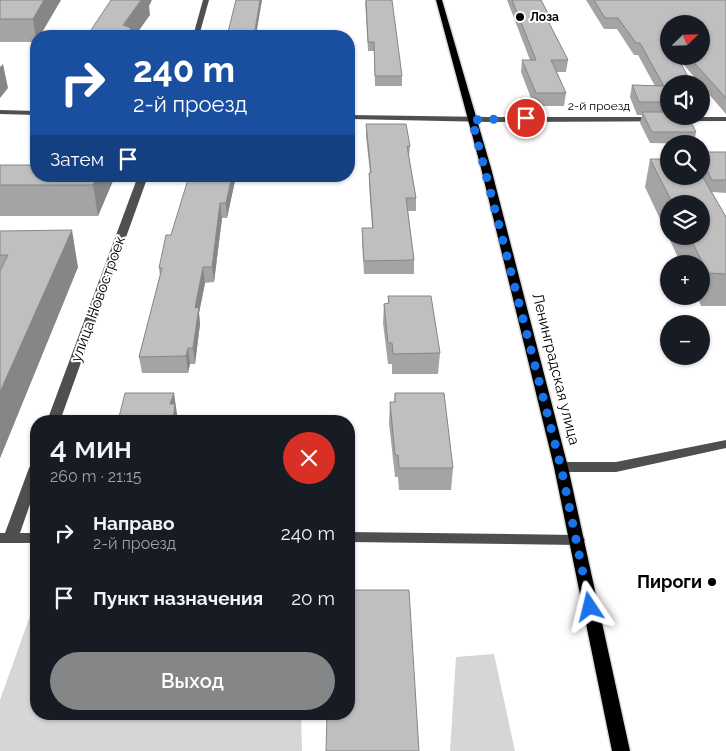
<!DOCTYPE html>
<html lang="ru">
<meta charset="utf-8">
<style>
body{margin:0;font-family:Raleway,sans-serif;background:#20242c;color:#f1f3f6;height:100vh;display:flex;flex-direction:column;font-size:19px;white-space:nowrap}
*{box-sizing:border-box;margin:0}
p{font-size:16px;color:#9ea1a6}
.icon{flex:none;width:28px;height:28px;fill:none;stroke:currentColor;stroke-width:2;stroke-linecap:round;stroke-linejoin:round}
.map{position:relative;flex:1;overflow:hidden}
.details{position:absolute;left:30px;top:415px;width:325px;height:305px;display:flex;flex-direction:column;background:#171b24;border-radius:20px;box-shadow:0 1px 4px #0004}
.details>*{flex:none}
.hud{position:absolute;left:30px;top:30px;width:325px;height:152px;border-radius:20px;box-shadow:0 1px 4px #0004;background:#1a4fa0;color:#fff;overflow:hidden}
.needle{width:32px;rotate:67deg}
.tools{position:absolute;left:660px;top:15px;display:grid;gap:10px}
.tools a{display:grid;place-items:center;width:50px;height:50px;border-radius:50%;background:#171b24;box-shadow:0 1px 4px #0004;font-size:25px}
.pin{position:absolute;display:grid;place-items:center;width:42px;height:42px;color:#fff;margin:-21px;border:2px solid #fff;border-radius:50%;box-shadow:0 1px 5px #0007}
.me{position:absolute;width:55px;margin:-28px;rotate:350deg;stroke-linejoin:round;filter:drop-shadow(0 0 4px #0008)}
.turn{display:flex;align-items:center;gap:18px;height:105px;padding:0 20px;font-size:22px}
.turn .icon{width:65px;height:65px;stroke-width:2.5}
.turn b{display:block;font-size:35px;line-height:42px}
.then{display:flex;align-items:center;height:48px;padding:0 20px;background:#0003;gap:10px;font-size:19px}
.round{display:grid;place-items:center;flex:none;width:52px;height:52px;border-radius:26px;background:#20242c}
.head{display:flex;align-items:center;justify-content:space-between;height:85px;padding:0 20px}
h1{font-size:30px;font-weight:600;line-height:38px}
.button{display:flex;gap:10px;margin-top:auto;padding:10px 20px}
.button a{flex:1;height:58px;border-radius:30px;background:#858687;color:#fff;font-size:20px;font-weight:600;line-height:58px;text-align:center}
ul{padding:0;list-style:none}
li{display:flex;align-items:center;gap:15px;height:65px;padding:0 20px}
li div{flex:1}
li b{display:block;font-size:19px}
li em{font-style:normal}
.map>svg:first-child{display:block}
</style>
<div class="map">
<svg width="726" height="751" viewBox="0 0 726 751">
<rect width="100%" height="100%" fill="#fff"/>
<!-- green -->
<g fill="#d6d6d6">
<path d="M36 599V714H301L302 751H0V700Z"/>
<path d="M494 654 515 751H450L456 657Z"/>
</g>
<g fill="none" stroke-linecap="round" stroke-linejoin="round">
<!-- major casing -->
<g stroke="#dbdbdb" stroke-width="3">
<path id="major" d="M436 0H442L491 168 568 467 630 751H612L554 467 481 168Z"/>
</g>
<!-- minor -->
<g fill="#4f4f4f" fill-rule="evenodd">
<path d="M203 0H209L199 36H193Z"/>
<path d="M0 110 36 111V115L0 114Z"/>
<path d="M349 115 490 117H726V121L490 122 349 119Z"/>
<path d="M138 176H148L60 421H47Z"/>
<path d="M726 440V448L616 472H561L556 470 554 467 556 464 561 462H616Z"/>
<path d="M36 463V487L20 533H36V543H0V533H5L29 468 31 465Z"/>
<path d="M349 532 577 535 582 536 585 540 582 544 577 545 349 542Z"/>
</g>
<!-- major -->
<use href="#major" fill="#000" fill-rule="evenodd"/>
</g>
<!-- wall -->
<g fill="#a4a4a4" fill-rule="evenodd">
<path d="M0 0H61L36 36V42H0Z"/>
<path d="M365 0 402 76V86H375L374 51H368Z"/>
<path d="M507 0H541L551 19 550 25 568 60 566 72H557L566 93 564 106H534L521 72 522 60H530Z"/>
<path d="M586 0H726V114L701 85V84H700L679 59 669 84V116L696 132 694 144 650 143 640 123 642 115H637L630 97 632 85 655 86 638 55H634L617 29H604ZM701 24V56H669Z"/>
<path d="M366 124 410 146 409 157 416 198V211H408L414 260V274H364L362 241V228H372L369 185V173H370L366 136Z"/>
<path d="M701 152H726V193L712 192 726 217V306H701L697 296H701V264H681L645 187 650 159 701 176ZM669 204H701V236H669Z"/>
<path d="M0 165 36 176H115L98 216H0Z"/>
<path d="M236 176 227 218H222L214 282 205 283 199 313 200 324 195 364H190L188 373H142L139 357 160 276 159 268 171 235Z"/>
<path d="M0 231 78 267 0 458Z"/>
<path d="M388 296 440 353 438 374H392V364H388L383 323 384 304 388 303Z"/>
<path d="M395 393 453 468 451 490H399L398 477H395L389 423 390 402H394Z"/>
</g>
<!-- shaded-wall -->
<g fill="#868686">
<path d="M44 0H61L40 36H36V39L33 19Z"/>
<path d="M141 0H152L149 6 150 15 135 36H125L123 25Z"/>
<path d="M260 0H262L256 36H254Z"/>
<path d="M3 64 8 88 0 98V67Z"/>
<path d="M97 176H115L98 216 93 185Z"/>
<path d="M232 176H236L227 218 226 203Z"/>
<path d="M220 203 222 218 214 282 212 267Z"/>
<path d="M72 230 78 267 0 458V392Z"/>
<path d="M203 267 205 283 199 313 200 324 195 364 193 348 195 308Z"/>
<path d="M188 348 190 364 188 373 186 356Z"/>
<path d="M174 393 178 421H173L170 404Z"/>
</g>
<!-- building -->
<g fill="#bfbfbf" stroke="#868686">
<path d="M0 0H44L33 19H0Z"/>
<path d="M111 0H141L123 25 131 28 127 36H58H87Z"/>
<path d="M236 0H260L254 36H227Z"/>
<path d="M366 0H392L402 76H375L374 42H368Z"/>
<path d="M512 0H541L551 19H547L568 60H551L566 93H536L522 60H536Z"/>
<path d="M594 0H726V98L688 56H701V24H669V56H677L692 84H669V102H639L632 85 664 86 640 43H636L618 18H605Z"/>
<path d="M642 112H669V116H688L696 132H652Z"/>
<path d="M366 124H406L410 146H407L416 198H406L414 260 364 261 362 228H373L369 173H371Z"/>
<path d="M701 152H726V180H712L701 158Z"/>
<path d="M650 159H669V176H701V174L726 217V274L708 273 689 236H701V204H673Z"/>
<path d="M0 165H36V176H97L93 185H0Z"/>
<path d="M189 176H232L226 203H220L212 267H203L195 308 199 307 193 348H188L186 356 139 357 162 268H159L166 235H171Z"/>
<path d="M72 230 0 392V271L8 255H0V231Z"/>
<path d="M388 296H431L440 353 393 354 392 343H388L384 304 389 303Z"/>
<path d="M125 393H174L170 404H175L173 421H118Z"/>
<path d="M395 393H444L453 468H399L398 455H395L390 402H395Z"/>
<path d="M349 590H409L419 751H326L327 714H349Z"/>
</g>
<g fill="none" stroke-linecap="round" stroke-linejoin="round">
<!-- route -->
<path stroke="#1a73e8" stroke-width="9" stroke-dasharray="0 16.2" d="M526 118 472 120 561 467 590 607"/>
</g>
<!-- markers -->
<g fill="#000" stroke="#fff" stroke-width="2">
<circle cx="520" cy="17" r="5"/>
<circle cx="712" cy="582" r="5"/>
</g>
<g text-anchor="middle" stroke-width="4" stroke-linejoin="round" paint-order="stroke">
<!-- far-poi labels -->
<g font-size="12" font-weight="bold" fill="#000" stroke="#fff" text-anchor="start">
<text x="530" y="21">Лоза</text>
</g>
<!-- far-street labels -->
<g font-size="12" fill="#000" stroke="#fff">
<text x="599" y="110">2-й проезд</text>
</g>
<!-- street labels -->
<g font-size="15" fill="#000" stroke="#fff">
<text transform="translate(98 299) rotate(-70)" y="5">улица Новостроек</text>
<text transform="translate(556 369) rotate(76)" y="5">Ленинградская улица</text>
</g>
<!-- near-poi labels -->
<g font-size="18" font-weight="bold" fill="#000" stroke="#fff" text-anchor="end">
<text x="702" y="588">Пироги</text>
</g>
</g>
</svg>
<div class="tools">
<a><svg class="needle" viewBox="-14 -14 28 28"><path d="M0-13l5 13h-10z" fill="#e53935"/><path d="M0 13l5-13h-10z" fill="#9ea1a6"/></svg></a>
<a><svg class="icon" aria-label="sound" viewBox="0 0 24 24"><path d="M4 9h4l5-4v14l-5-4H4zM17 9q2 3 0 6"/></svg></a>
<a><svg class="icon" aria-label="search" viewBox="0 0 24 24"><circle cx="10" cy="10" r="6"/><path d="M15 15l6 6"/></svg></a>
<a><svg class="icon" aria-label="layers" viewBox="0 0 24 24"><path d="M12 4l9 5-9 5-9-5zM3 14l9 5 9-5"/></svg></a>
<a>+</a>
<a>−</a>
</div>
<div class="pin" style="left:526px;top:118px;background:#d93025"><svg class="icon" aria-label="arrive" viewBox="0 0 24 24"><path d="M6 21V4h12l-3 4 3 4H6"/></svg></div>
<svg class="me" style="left:590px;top:607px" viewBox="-20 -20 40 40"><path d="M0-17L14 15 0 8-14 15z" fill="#1a73e8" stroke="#fff" stroke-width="4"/></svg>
<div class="hud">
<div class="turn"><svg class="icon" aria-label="right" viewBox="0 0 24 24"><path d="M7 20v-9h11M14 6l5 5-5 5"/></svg><div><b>240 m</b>2-й проезд</div></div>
<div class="then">Затем<svg class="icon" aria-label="arrive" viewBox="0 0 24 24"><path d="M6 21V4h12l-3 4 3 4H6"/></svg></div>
</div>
<section class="details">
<div class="head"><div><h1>4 мин</h1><p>260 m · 21:15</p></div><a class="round" style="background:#d93025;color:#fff"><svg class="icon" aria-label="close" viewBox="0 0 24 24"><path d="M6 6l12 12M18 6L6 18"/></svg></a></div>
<ul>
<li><svg class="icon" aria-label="right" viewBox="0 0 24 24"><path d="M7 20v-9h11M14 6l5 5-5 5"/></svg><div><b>Направо</b><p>2-й проезд</p></div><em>240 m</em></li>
<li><svg class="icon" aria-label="arrive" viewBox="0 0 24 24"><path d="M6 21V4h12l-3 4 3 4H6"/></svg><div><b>Пункт назначения</b></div><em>20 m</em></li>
</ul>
<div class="button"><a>Выход</a></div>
</section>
</div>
